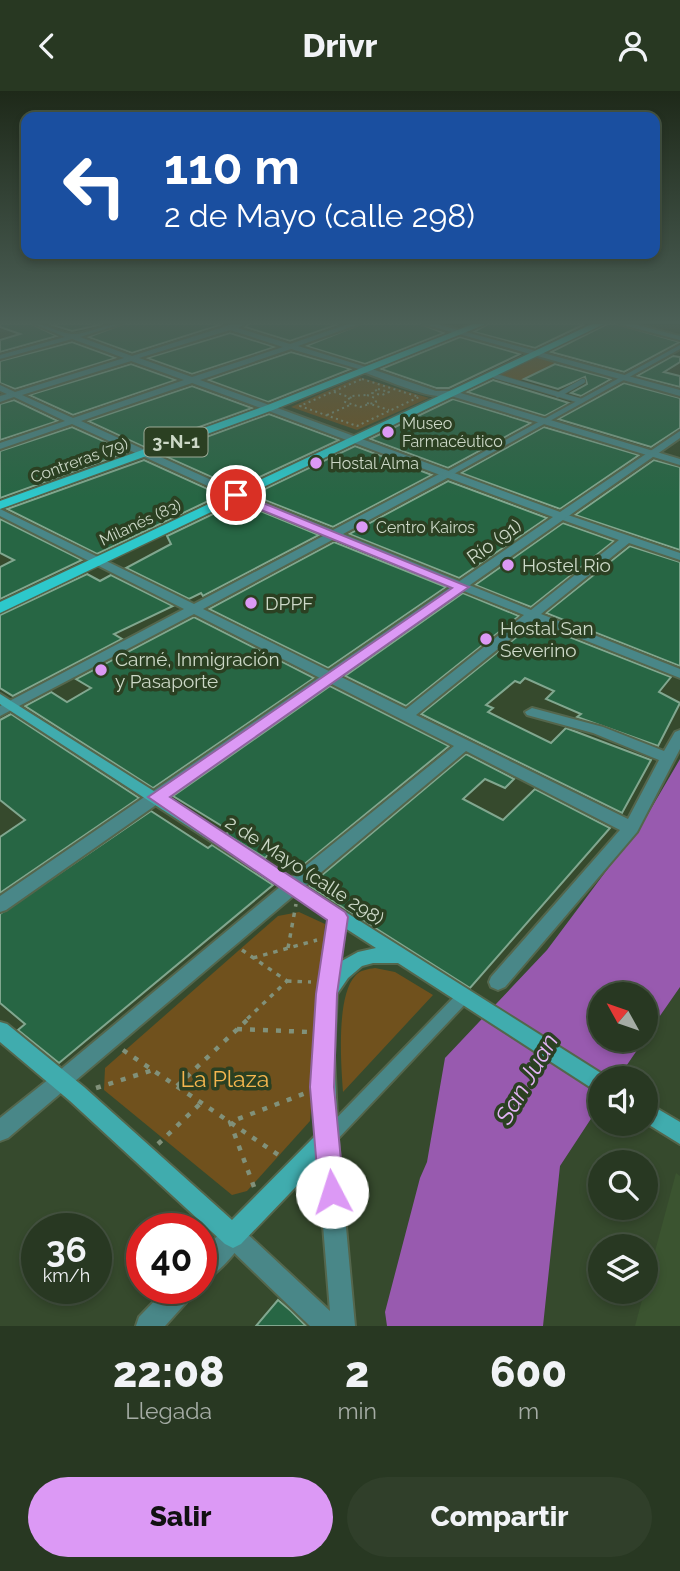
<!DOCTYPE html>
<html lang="es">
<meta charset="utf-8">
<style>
body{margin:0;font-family:Raleway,sans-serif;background:#303f2a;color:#f1f3f6;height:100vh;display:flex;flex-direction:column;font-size:26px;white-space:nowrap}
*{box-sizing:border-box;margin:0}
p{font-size:23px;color:#a5aca5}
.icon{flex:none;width:38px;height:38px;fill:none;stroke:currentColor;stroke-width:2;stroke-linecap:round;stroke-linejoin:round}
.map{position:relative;height:1235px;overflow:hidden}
.sheet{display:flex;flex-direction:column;background:#283822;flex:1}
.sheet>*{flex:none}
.guide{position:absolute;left:21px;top:21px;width:639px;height:147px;border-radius:14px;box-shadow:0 4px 10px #0003,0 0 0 2px #445240;background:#1a4fa0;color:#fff;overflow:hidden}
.needle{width:46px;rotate:310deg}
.buttons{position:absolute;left:588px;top:891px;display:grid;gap:14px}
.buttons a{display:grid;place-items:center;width:70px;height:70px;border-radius:50%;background:#283822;box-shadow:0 4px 10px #0003,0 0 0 2px #445240;font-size:35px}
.speed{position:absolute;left:21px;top:1122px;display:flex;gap:14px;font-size:35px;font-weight:700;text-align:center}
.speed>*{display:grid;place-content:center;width:91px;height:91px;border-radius:50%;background:#283822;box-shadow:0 4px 10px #0003,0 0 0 2px #445240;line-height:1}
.speed small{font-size:18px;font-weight:400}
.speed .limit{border:10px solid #d22;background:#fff;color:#111}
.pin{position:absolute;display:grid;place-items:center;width:60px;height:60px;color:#fff;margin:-30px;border:4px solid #fff;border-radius:50%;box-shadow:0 2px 7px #0007}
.me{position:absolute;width:77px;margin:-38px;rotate:355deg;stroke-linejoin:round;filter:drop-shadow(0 0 5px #0008)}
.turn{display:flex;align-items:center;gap:24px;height:147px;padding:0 28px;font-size:32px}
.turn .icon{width:91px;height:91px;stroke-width:2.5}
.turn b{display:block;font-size:49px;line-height:60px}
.eta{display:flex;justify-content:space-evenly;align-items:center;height:119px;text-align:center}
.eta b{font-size:42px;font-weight:800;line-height:49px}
.primary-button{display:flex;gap:14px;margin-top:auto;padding:14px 28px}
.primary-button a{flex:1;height:80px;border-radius:42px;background:#dc99f5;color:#111;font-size:28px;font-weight:800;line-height:80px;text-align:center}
.primary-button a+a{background:#303f2a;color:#f1f3f6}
header{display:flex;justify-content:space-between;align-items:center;height:91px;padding:0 28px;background:#283822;font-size:32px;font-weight:800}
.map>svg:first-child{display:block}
</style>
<header><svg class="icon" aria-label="back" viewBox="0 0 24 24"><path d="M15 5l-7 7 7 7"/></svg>Drivr<svg class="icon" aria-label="person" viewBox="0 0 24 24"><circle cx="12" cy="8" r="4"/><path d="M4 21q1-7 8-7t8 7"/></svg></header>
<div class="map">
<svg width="680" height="1235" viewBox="0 0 680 1235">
<rect width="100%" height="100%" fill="#364a2d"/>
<!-- built -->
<path fill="#3b5430" d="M676 1082 680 1085V1235H635Z"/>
<!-- green -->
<g fill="#70511d">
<path d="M535 266 556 272 520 290 498 284Z"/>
<path d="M359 286 429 307 357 339 291 316Z"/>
<path d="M299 821 325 833 310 1030 247 1100 232 1104 104 999 105 977 278 825Z"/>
<path d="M375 877 395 881 433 904 343 1001C341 974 336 906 355 885 360 879 368 878 375 877Z"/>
</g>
<!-- water -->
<path fill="#985aaf" d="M680 668V896L646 945V903H600V948L644 949 618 987H600V1014L560 1075 543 1235H387L385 1221 420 1087 427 1071 445 967 547 859 645 728Z"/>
<!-- building -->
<g fill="#276644" stroke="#81a78f" stroke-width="2">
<path d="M0 233H32L57 245 0 261V249L20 243 0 236Z"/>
<path d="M49 233H103L72 240Z"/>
<path d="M123 233H223L132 262 88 246Z"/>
<path d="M248 233H339L290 250 245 236Z"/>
<path d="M361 233H421L444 242 365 273 306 255Z"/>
<path d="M488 233H585L535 257 474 241Z"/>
<path d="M607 233H617L680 251 624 281 551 261Z"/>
<path d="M230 242 275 256 192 283 147 267Z"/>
<path d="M460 246 520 263 449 297H436L381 278Z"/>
<path d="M72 251 116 267 15 298 0 292V270Z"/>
<path d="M291 261 351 278 268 311 208 289Z"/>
<path d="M673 265 680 266V271L664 281 680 285V296L637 285Z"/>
<path d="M131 273 176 289 73 324 29 304Z"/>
<path d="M555 273 611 288 581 305 571 302 587 293 585 286 558 298 524 288Z"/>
<path d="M493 289 556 308 569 312 545 325 467 301Z"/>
<path d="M624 292 680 307V337L651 356 558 328Z"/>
<path d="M192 295 252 317 144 356 88 330Z"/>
<path d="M453 308 531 332 448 377 370 348Z"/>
<path d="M14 309 58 330 0 349V313Z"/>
<path d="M269 323 339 349 236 397 160 363Z"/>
<path d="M72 336 128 361 0 407V360Z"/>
<path d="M544 336 639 364 560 418 461 382Z"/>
<path d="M355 355 432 384 333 436 252 404Z"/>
<path d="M144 369 221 404 97 463 7 418Z"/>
<path d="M654 369 680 376V459L575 424Z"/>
<path d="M448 390 547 427 459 487 349 443Z"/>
<path d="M238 411 319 444 203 505 201 502 189 508 126 477 171 453 167 445Z"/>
<path d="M0 428 82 469 0 508V476L14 469 0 462Z"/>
<path d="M563 432 614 450 531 516 475 494Z"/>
<path d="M334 451 446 496 328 577 209 518Z"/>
<path d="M630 455 680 471V575L546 522Z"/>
<path d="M87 483 100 490 111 484 173 515 114 543 122 548 13 605 0 597V524Z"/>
<path d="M463 502 519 525 406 615 345 585Z"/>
<path d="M194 526 314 587 153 697 25 615 51 601 67 611 91 597 76 588Z"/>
<path d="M534 532 671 586 659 601 680 612 658 655 577 626 581 623 546 608 554 600 525 587 520 592 515 590 486 614 493 617 488 621 551 652 566 637 651 669 622 722 421 623Z"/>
<path d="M330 595 449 655 296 780 269 763 265 767 226 743 230 740 173 705Z"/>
<path d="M11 623 139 707 0 802V746L25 729 0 709V629Z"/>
<path d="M466 663 514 688 505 697 485 688 463 708 503 729 535 698 610 737 470 897 309 795Z"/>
<path d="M151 720 208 757 212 754 273 794 59 972 18 939 25 933 0 912V823Z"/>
<path d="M278 1209 291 1220 306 1235H256Z"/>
</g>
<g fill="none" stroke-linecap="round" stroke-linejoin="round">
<!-- service casing -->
<g stroke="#54664c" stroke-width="6">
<g id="service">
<path d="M495 285 581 310"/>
<path d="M558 304 583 290"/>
</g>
</g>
<!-- pedestrian casing -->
<g stroke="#54664c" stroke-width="4">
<g id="pedestrian">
<path d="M680 254V258L450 385 443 383Z"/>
<path d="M463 900 468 902 470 906 468 910 333 1053 327 1056 321 1053 319 1048 321 1043 458 902Z"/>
</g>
</g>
<!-- minor casing -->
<g stroke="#54664c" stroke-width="4">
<g id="minor">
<path d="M34 233C48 233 58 242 72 243 84 244 105 233 121 233L80 246 132 265 233 233H245L238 237 290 253 348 233H359L298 255 369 277V281L291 258 200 289 272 315V319H266L192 292 81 330 240 402 333 439 443 381H451V385L343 443 531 519 619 449 557 427V423H565L680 462V469L629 452 541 523 680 578V587L534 529 416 624 628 728 659 669 593 642 527 624 525 621 532 617 603 636 664 660 675 641 680 639V658L637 741 505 896 498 899 491 896 489 891 491 886 620 739 466 660 299 800 293 801 287 800 284 795 287 790 454 655 194 523 0 625V615L184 518 0 425V418L194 513 325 444 232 406 72 333 0 358V352L65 330 14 306 0 311V305L7 303 0 300V294L15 301 124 267 72 248 0 268V264L65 246ZM230 239 283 256 192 286 139 267ZM131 270 184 289 73 327 22 304ZM334 448 524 524 406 618 203 518Z"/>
<path d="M423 233H436L680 299V305Z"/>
<path d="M619 233H633L680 245V249Z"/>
<path d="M454 300 680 368V374L451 305 450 303Z"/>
<path d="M61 981 68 984 71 990 68 996 8 1047 0 1050V1027L54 984Z"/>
<path d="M233 1133 241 1137 245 1145C238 1161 217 1184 201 1191V1162L225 1137Z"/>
<path d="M167 1197H196L192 1205 165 1235H136L139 1226Z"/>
</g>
</g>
<!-- tertiary casing -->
<g stroke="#54664c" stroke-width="4">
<g id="tertiary">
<path d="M363 277H369L436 300H454L458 303C439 314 385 288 363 281Z"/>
<path d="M266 315H272L560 421 680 340V347L6 819 0 821V805L553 426 266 319Z"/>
<path d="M293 789 299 790 302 795 299 800 68 996 61 999 54 996 51 990 54 984 287 790Z"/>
<path d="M327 1038 335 1041 338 1048 355 1235H310L225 1153 221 1145 225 1137 233 1133 241 1137 330 1220 316 1048 319 1041Z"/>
</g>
</g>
<!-- secondary casing -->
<g stroke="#54664c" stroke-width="4">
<g id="secondary">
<path d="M0 603 607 986 600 987V1001L593 998 398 872H373L362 875 348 887 337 903 334 964 338 1048 335 1055 241 1153 233 1157 225 1153 70 1010 0 951V931L7 933 84 996 232 1129 316 1044C311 971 316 899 329 827L0 613ZM345 837 376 857 358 861 340 871Z"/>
<path d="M646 1011 680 1031V1053L646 1032Z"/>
</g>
</g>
<!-- primary casing -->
<g stroke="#54664c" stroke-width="3">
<g id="primary">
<path d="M473 233H486L273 319 0 418V410L265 315Z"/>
<path d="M592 233H604L0 522V511Z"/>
</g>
</g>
<!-- path-far2 -->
<g stroke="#81917a" stroke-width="2" stroke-dasharray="2 3.5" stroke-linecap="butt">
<path d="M362 288 419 306 357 335 300 315Z"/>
<path d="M378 298 389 301 382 304 372 302Z"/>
<path d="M334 301 355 308"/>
<path d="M367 304 375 307 376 311 360 316 345 311 352 305Z"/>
<path d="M367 312 389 319"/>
<path d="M327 324 350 314"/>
</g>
<!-- path-far1 -->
<g stroke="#81917a" stroke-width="3.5" stroke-dasharray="4.5 6" stroke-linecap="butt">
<path d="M288 857 296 813"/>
<path d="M242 859 287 890 245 930"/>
<path d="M253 867 317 849"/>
<path d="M287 890 311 891"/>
</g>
<!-- path -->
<g stroke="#81917a" stroke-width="4.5" stroke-dasharray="5 8" stroke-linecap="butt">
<path d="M237 938 310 941"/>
<path d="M123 959 283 1067"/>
<path d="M177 995 247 929"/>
<path d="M96 997 153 979"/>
<path d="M158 1053 201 1012"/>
<path d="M254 1096 230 1031 306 1002"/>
</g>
<!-- service -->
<use href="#service" stroke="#498788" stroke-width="4.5"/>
<!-- pedestrian -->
<use href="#pedestrian" fill="#498788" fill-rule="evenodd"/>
<!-- minor -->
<use href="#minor" fill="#498788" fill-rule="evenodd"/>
<!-- tertiary -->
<use href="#tertiary" fill="#498788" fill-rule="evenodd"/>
<!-- secondary -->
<use href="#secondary" fill="#40acae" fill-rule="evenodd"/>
<!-- primary -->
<use href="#primary" fill="#2dc8cb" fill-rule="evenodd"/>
</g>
<!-- sky -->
<linearGradient id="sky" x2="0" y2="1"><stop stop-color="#1e2919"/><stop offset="0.57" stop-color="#4c6057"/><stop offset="1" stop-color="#4c6057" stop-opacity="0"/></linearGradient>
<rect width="680" height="406" fill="url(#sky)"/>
<!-- route -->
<path fill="#dc99f5" stroke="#8f639f" stroke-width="2" d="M236 401 469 496 170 706 345 821 348 826 337 903 334 996 344 1101 341 1110 332 1114 323 1110 319 1101 310 996 316 903 327 829 148 706 452 497 232 407V402Z"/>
<!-- markers -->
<g fill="#dc99f5" stroke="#2b4022" stroke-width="2.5">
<circle cx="388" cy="341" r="7"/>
<circle cx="316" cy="372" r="7"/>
<circle cx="362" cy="436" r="7"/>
<circle cx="508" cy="474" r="7"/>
<circle cx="251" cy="512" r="7"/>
<circle cx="486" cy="548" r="7"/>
<circle cx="101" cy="579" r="7"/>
</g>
<g text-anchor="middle" stroke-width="7" stroke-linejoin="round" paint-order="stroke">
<!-- far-poi labels -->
<g font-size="16" fill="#ccd8c7" stroke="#2b4022" text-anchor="start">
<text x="402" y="338">Museo<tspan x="402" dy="18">Farmacéutico</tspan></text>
<text x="330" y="378">Hostal Alma</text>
<text x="376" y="442">Centro Kairos</text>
</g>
<!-- far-street labels -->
<g font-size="16" fill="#ccd8c7" stroke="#2b4022">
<text transform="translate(79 369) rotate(-20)" y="6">Contreras (79)</text>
<text transform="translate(140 431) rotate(-25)" y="6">Milanés (83)</text>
</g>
<!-- shield labels -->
<rect fill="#2b4022" stroke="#9caa96" stroke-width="2" x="144.5" y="336.5" width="63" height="29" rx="5"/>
<g font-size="18" font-weight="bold" fill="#ccd8c7">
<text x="176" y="357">3-N-1</text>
</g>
<!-- street labels -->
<g font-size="19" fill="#ccd8c7" stroke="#2b4022">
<text transform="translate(494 450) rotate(-36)" y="7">Río (91)</text>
<text transform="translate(305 779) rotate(33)" y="7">2 de Mayo (calle 298)</text>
</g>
<!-- poi labels -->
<g font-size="19" fill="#ccd8c7" stroke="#2b4022" text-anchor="start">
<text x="522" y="481">Hostel Rio</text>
<text x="265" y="519">DPPF</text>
<text x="500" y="544">Hostal San<tspan x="500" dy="22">Severino</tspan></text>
<text x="115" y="575">Carné, Inmigración<tspan x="115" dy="22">y Pasaporte</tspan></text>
</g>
<!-- near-park labels -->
<g font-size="23" fill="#f5b64f" stroke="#2b4022">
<text x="225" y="996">La Plaza</text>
</g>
<!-- near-water labels -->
<g font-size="24" font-style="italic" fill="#e3b3f5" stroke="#2b4022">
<text transform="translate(527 988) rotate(-60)" y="8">San Juan</text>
</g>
</g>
</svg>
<div class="buttons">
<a><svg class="needle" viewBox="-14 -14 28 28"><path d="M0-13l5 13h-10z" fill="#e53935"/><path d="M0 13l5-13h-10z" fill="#a5aca5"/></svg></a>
<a><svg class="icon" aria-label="sound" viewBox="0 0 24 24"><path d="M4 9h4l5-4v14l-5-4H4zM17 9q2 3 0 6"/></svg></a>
<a><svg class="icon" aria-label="search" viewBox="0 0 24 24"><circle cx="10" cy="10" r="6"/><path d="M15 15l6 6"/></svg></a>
<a><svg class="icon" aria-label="layers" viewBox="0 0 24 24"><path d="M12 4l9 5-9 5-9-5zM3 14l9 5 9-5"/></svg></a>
</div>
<div class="speed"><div>36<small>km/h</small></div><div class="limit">40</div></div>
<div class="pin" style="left:236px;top:404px;background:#d93025"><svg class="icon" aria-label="arrive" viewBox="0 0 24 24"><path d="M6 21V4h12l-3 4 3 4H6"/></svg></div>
<svg class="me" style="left:332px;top:1101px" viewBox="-20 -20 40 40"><circle r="19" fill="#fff"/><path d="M0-13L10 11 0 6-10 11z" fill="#dc99f5"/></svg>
<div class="guide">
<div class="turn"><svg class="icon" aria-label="left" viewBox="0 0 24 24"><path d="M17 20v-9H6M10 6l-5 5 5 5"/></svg><div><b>110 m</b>2 de Mayo (calle 298)</div></div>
</div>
</div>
<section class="sheet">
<div class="eta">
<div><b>22:08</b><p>Llegada</p></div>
<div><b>2</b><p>min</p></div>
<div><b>600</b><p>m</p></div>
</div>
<div class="primary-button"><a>Salir</a><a>Compartir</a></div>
</section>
